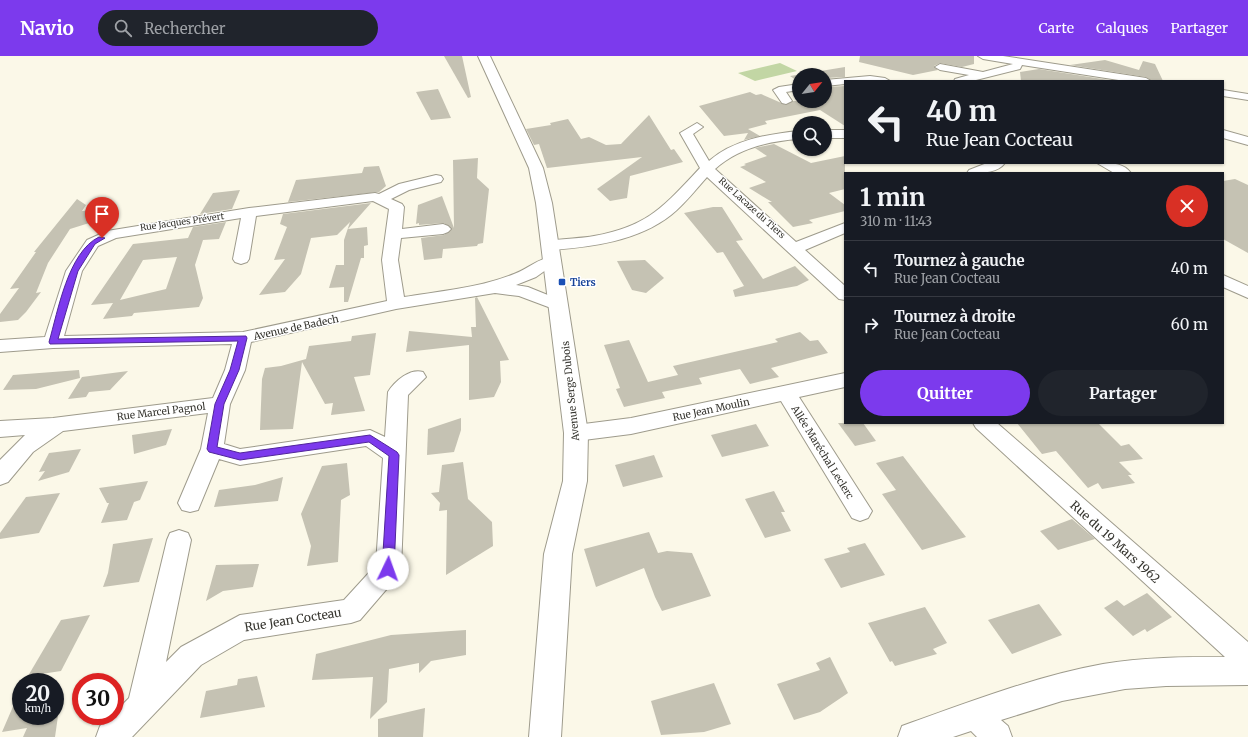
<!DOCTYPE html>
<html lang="fr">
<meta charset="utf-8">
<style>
body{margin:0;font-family:Merriweather,serif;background:#20242c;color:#f1f3f6;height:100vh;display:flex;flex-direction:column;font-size:15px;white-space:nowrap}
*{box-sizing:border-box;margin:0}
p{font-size:13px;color:#9ea1a6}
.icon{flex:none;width:22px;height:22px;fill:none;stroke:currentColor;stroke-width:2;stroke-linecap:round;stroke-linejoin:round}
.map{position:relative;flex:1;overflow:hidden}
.side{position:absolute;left:844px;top:116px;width:380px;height:252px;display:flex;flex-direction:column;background:#171b24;border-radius:0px;box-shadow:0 1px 3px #0004}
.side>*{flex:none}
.hud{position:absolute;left:844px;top:24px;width:380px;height:84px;border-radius:0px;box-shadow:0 1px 3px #0004;background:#171b24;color:#f1f3f6;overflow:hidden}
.needle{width:26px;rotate:60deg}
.buttons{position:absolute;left:792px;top:12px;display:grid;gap:8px}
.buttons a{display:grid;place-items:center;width:40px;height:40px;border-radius:50%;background:#171b24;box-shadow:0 1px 3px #0004;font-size:20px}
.speed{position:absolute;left:12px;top:617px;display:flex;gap:8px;font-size:20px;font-weight:700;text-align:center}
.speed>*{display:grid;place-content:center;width:52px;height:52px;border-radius:50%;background:#171b24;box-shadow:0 1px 3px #0004;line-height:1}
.speed small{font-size:10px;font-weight:400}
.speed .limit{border:6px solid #d22;background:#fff;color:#111}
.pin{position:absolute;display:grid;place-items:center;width:34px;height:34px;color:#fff;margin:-41px -17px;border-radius:50% 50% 50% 0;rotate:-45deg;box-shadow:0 0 4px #0007}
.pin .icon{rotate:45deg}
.me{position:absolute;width:44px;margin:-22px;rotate:3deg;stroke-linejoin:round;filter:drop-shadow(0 0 3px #0008)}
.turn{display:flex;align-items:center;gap:14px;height:84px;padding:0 16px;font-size:18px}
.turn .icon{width:52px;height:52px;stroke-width:2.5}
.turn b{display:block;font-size:28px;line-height:34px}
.round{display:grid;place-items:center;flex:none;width:42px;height:42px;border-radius:21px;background:#20242c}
.headline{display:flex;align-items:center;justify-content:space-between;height:68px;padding:0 16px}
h1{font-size:24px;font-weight:700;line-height:30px}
.button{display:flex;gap:8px;margin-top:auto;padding:8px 16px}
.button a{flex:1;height:46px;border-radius:24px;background:#7c3aed;color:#fff;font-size:16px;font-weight:700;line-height:46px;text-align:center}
.button a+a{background:#20242c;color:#f1f3f6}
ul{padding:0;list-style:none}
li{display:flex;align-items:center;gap:12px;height:56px;padding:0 16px;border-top:1px solid #363941}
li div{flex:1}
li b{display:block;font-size:15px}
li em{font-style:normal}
header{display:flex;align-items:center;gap:24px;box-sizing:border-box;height:56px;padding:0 20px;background:#7c3aed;color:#fff}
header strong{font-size:19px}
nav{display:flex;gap:22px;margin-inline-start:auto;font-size:14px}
.search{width:280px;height:36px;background:#20242c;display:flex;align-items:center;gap:10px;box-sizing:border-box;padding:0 14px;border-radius:22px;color:#9ea1a6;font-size:15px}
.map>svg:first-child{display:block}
</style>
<header>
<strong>Navio</strong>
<div class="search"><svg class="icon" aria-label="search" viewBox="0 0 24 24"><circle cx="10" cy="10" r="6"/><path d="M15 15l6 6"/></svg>Rechercher</div>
<nav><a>Carte</a><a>Calques</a><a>Partager</a></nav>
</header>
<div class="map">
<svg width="1248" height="681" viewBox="0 0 1248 681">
<rect width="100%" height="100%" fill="#fbf8e8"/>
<!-- green -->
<path fill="#c2d6a4" d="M780 7 797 15 755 25 738 17Z"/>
<!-- building -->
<g fill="#c5c2b3" fill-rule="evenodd">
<path d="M444 0H462L471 41 468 42Z"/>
<path d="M860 0H974V8L962 11 940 7 934 10 938 14 913 19 859 6Z"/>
<path d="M1105 4 1139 14 1143 5 1155 8 1163 25H1152L1146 21 1070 9Z"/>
<path d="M845 11V21L825 22V19H799V26L790 20Z"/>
<path d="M1039 13 1115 25H1021L1020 16Z"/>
<path d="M845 30V70L820 54 765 65 767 68 748 73 760 80 744 84 748 77 724 80 699 50 750 36 756 39 761 38 786 49 793 45H827L825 43V31Z"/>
<path d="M438 33 451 62 431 64 416 36Z"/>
<path d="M649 59 671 94 674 93 683 106 630 120 627 142 610 145 597 133 642 101 547 112 539 88 534 89 526 73 551 69 550 67 568 63 581 83 589 81 606 89 621 88Z"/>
<path d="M774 88 811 107 845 100V133L829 137 845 149V155L809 164 813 167 793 171 768 146H772L749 132 766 126 740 111 746 109 744 108 767 100 755 92Z"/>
<path d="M478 102 477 122 489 133 483 187 478 188 477 190 443 193 442 202 424 204 421 182 444 179 452 173 444 167 419 169V167L416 168 418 149 442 140 454 172 453 104Z"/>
<path d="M379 110 386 130 379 136 288 146 296 124 362 117 364 111Z"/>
<path d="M1235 123 1248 129V197L1223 183V125Z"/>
<path d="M240 134 232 153 200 158 213 137Z"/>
<path d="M77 143 86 149 82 155 117 152 118 158 70 173 48 207 36 237 41 236 26 256 18 264 0 266V258L19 232 10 233 36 196H34Z"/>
<path d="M371 147 348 173 367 171 368 189 364 190V202H361L348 246H344V231L329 232 336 209H344V184L350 166 337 179 311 182 301 218 285 236 259 239 285 203 274 204 287 171 280 168 283 158Z"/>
<path d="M713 151H722L743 184 736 185 763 223 795 210 809 224 797 230 735 241 733 234 744 230 723 196 717 197 684 157Z"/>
<path d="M226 166 219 183 203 184 195 209 203 242 199 251 134 257 132 260 103 263 113 247 91 249 133 188 188 182 193 171ZM177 201 166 233 120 244 143 204Z"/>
<path d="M645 204 664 222 646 237 632 234 617 205Z"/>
<path d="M477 241 509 304 500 305 501 326 494 341 469 344V289L406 296 409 275 472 281 471 271H476L475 242Z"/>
<path d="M800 276 810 285 818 284 828 297 771 312 779 321 750 328 740 313 699 322 702 328 662 336 665 342 624 351 616 333 620 332 604 289 629 284 648 326 678 319 673 310 778 286 775 283Z"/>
<path d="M376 277 370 319 354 321 365 355 331 359 333 347 325 348 302 306 293 373 260 374 262 323 265 312 281 310 306 303 309 290 351 285 352 280Z"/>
<path d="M79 314 80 322 36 333 3 334 13 319Z"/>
<path d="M128 315 110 334 89 336 86 341 68 343 82 321Z"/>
<path d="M461 362V374L454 396 427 399 428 373Z"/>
<path d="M838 367H863L876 385 855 390Z"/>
<path d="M1017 367H1098L1121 390 1129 388 1143 403 1119 406 1132 419H1128L1135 427 1102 433 1098 427 1088 432 1056 395 1042 398Z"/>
<path d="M756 368 769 390 722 401 711 379Z"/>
<path d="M172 373 166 389 134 398 132 379Z"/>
<path d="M81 393 69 416 38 425 45 415 39 416 49 397Z"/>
<path d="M654 399 663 421 623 431 615 409Z"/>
<path d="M903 400 929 434 966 481 922 494 882 438 896 434 876 407Z"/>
<path d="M463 406 468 443 492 466 493 490 446 519 447 454 439 455 440 447 431 437 439 436 442 409Z"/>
<path d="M347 407 350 439 341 444 338 506 307 510 311 490 301 458 322 410Z"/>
<path d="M283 421 278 445 214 451 219 434 255 429Z"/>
<path d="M148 425 140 444 134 446 127 464 101 467 109 447H107L99 432Z"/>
<path d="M774 435 785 456H781L791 475 765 482 745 443Z"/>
<path d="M60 437 39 477 0 483V477L26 441Z"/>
<path d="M1072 463 1095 483 1058 494 1040 475Z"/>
<path d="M649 476 658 497 667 495 692 497 711 540 662 555 655 541 644 512 596 531 584 493Z"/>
<path d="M153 482 139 526 103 531 108 517 113 488Z"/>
<path d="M865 487 885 519 841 532 824 503 850 496 847 492Z"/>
<path d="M259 508 253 531 223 535 206 545 216 509Z"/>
<path d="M1147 537 1172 561 1147 576 1145 573 1133 580 1104 552 1117 544 1124 550Z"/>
<path d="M1039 548 1062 579 1012 598 988 564Z"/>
<path d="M925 551 947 587 933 593 937 598 895 610 892 605 890 606 868 567Z"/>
<path d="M90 559 61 615 28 620 61 564Z"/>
<path d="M466 574V599L431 605 419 617V607L389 613 387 646 370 663 373 621 312 624 316 598 391 579Z"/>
<path d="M830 601 848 637 820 656 794 664 777 628 820 614 816 607Z"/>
<path d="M257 620 265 651 200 662 206 635 237 629 238 623Z"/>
<path d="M714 627 731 668 704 676 661 679 651 645Z"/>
<path d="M21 632V660H58L55 681H23L27 672 2 676Z"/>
<path d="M425 652 423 681H378V663Z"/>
</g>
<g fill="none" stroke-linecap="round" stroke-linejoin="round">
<!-- service casing -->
<g stroke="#9e9b8c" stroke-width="2">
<path id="service" d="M828 76 831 78 828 86 825 88V78Z"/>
</g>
<!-- minor casing -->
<g stroke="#9e9b8c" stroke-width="2">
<g id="minor">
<path d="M978 0H1003L1146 22 1151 25H1125L1022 9 1020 13 972 25H954L955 23 969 19 940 14 935 11 940 8 983 16 1013 8 983 3Z"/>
<path d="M870 20 885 22 890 25H845V28L825 30V24Z"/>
<path d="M799 28V34L786 36 792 45 786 48 782 47 773 34 779 31Z"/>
<path d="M1223 34 1248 38V44L1223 40Z"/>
<path d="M697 67 703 71 693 78 709 105C733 84 768 78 799 75V83C769 85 738 92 715 113L796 186 845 167V177L805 194 845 230V244L839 243 707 121C696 133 685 148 671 159 638 185 592 191 551 194L545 192 543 189 545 186C561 182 578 183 594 180 649 170 664 150 700 112L680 77Z"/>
<rect x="825" y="74" width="20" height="8"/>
<path d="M1223 74 1248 81V89L1223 82Z"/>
<path d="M987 107H1005C997 118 979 117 967 117L969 114Z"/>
<path d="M1097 107C1109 107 1123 106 1131 117H1114Z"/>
<path d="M436 119 441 120 443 123 441 126 409 134 391 143 402 148 404 151 402 173 443 168 448 170 451 173 448 176 443 178 401 182 398 204 404 241C441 235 479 232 514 218 529 213 542 198 559 202L561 205 559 208 550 211 536 221 516 229 528 231 565 246 568 250 565 254 559 255 519 240 495 237 396 253 251 286 245 314 230 348 224 388 240 393 370 374 385 381 388 336C395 325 410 312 423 316L426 321 408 339 401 513 397 521 360 564 351 567 244 584 201 609 132 681H96L100 670 111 660H115V656L129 642 167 484 170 477 179 474 188 477 191 484 166 606 181 591 240 559 344 544 376 509 383 402 366 390 240 409 219 403 198 454 190 456 182 454 178 447 201 393 208 357 63 375 33 396 8 426 0 429V404L25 379 0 381V365L53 362 213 342 225 314 232 288 53 292 0 296V284L45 281 66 215 87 184 107 175 249 152 375 137 379 138 399 128ZM373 145 389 153 382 204 387 245 243 276 64 280 82 215 98 190 116 182 241 162 233 203 235 206 241 208 247 206 249 203 256 160Z"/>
<path d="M1223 219 1248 230V242L1223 231Z"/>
<path d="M845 317V331L799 341 872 455 868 462 860 465 852 462 781 345 631 378 576 385 569 383 565 377 569 371 576 369 631 362Z"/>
<path d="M973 367H997L1248 586V629L1166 630 1125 633 1062 645 1001 664 1008 670 1012 681H977L971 675 953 681H898L902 670 913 666C975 644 1037 620 1103 608 1143 601 1184 601 1225 601L976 372Z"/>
</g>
</g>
<!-- tertiary casing -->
<g stroke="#9e9b8c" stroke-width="2">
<path id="tertiary" d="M478 0H490L543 112 552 147 588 377 587 425 572 498 561 681H529L544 498 563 425 564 377 536 147 529 112Z"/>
</g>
<!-- service -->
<use href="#service" fill="#fff" fill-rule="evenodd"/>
<!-- minor -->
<use href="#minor" fill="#fff" fill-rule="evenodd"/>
<!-- tertiary -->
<use href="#tertiary" fill="#fff" fill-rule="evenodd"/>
</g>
<!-- route -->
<path fill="#7c3aed" stroke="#51269a" d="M99 181 105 182 95 188 78 215 58 283 246 280 247 282 239 314 224 348 217 391 240 397 370 379 397 396 399 399 394 513 392 516 388 518 384 516 382 513 389 400 369 386 240 404 209 396 207 393 215 348 230 314 238 285 50 288 49 286C58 255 68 196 99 181Z"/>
<!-- markers -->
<rect fill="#1a4fb4" stroke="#fff" stroke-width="1.5" x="558" y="222" width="8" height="8" rx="2"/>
<g text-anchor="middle" stroke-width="3" stroke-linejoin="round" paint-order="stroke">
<!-- far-street labels -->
<g font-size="9" fill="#373630" stroke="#fff">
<text transform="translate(752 152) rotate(42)" y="3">Rue Lacaze du Tiers</text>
<text transform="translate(182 166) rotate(-8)" y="3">Rue Jacques Prévert</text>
</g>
<!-- transit labels -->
<g font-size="10" font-weight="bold" fill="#164399" stroke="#fff" text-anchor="start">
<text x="570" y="230">Tiers</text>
</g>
<!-- street labels -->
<g font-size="10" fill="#373630" stroke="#fff">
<text transform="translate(296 271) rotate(-12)" y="4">Avenue de Badech</text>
<text transform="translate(570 335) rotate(-96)" y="4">Avenue Serge Dubois</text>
<text transform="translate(711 353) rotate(-12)" y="4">Rue Jean Moulin</text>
<text transform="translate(161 355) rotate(-7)" y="4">Rue Marcel Pagnol</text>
<text transform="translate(823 396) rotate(58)" y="4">Allée Maréchal Leclerc</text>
</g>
<!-- near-street labels -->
<g font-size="12" fill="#373630" stroke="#fff">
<text transform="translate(1115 486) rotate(42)" y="4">Rue du 19 Mars 1962</text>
<text transform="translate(293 564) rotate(-9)" y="4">Rue Jean Cocteau</text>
</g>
</g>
</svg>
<div class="buttons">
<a><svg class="needle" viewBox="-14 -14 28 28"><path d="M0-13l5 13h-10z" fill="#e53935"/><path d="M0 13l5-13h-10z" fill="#9ea1a6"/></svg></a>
<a><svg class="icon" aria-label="search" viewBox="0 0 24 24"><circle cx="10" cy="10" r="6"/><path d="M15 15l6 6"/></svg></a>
</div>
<div class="speed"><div>20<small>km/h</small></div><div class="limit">30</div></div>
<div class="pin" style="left:102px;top:182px;background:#d93025"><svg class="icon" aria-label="arrive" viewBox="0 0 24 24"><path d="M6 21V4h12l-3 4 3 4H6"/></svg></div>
<svg class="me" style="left:388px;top:513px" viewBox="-20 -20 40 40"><circle r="19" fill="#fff"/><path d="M0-13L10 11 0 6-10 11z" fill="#7c3aed"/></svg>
<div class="hud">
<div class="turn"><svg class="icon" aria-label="left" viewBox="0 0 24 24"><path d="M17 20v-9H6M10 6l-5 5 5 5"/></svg><div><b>40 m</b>Rue Jean Cocteau</div></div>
</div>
<section class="side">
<div class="headline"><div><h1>1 min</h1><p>310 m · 11:43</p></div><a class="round" style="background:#d93025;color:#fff"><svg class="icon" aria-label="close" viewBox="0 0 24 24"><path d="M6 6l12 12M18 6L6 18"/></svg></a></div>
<ul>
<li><svg class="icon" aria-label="left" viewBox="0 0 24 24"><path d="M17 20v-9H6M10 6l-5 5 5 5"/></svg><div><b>Tournez à gauche</b><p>Rue Jean Cocteau</p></div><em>40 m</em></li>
<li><svg class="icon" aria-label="right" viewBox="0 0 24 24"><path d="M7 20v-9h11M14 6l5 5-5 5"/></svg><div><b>Tournez à droite</b><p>Rue Jean Cocteau</p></div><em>60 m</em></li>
</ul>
<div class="button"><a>Quitter</a><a>Partager</a></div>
</section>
</div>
